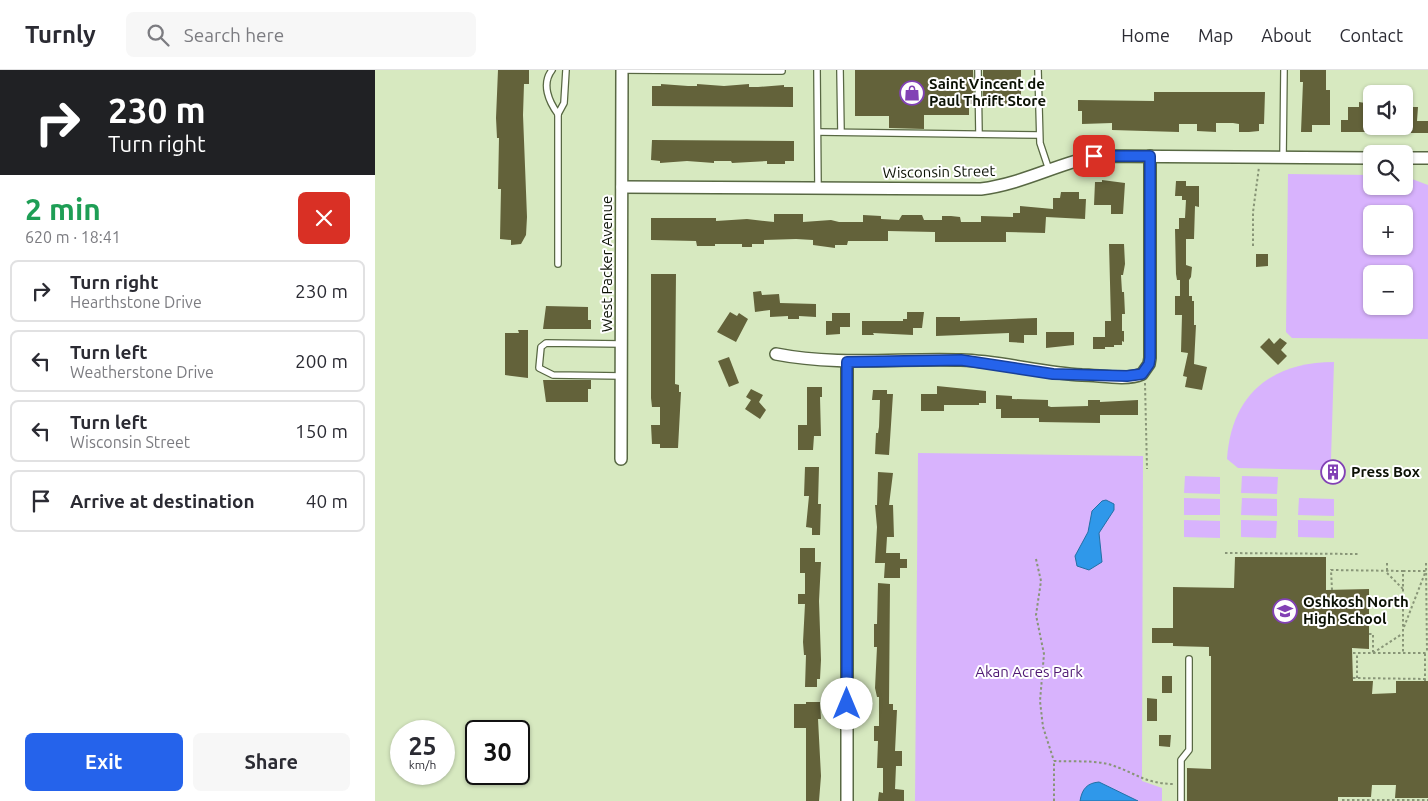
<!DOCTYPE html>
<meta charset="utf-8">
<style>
body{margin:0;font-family:Ubuntu,sans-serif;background:#f7f7f7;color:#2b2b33;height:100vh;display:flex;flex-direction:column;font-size:19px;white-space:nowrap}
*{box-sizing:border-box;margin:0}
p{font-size:16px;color:#7c7c81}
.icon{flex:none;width:28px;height:28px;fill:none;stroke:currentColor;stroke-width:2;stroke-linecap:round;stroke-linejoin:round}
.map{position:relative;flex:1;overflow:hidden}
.panel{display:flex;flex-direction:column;background:#fff;width:375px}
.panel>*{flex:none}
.hud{background:#202124;color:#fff;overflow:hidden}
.fabs{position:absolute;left:988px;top:15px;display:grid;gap:10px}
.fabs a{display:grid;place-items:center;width:50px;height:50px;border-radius:8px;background:#fff;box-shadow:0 1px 4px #0004;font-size:25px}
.speed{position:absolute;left:15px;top:650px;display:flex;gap:10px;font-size:25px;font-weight:700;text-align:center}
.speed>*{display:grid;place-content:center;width:65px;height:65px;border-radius:50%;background:#fff;box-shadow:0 1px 4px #0004;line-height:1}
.speed small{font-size:12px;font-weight:400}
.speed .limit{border:2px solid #111;border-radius:8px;background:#fff;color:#111}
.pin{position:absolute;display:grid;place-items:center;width:42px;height:42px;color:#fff;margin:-21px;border-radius:10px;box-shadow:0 2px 8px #0006}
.me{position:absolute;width:55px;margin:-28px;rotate:0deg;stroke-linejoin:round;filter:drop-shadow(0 0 4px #0008)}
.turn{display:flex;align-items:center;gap:18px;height:105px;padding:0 25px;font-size:22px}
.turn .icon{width:65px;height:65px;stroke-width:2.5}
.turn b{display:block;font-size:35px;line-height:42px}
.round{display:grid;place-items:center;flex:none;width:52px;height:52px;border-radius:8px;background:#f7f7f7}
.summary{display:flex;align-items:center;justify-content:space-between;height:85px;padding:0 25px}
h1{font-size:30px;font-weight:700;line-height:38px;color:#1e9e55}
.cta{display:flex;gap:10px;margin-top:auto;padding:10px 25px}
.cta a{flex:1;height:58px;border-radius:8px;background:#2563eb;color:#fff;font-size:20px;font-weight:700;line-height:58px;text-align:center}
.cta a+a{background:#f7f7f7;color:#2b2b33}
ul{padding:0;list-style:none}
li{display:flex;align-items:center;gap:15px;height:62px;margin:0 10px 8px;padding:0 15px;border:2px solid #e1e1e2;border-radius:8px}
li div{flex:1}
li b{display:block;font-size:19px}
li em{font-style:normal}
header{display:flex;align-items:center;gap:30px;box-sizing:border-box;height:70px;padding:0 25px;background:#fff;border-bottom:1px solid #e1e1e2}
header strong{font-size:24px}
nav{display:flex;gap:28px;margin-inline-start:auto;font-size:18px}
.search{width:350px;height:45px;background:#f7f7f7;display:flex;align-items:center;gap:12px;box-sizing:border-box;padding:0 18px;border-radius:8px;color:#7c7c81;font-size:19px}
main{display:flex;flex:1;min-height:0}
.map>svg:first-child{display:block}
</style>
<header>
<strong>Turnly</strong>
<div class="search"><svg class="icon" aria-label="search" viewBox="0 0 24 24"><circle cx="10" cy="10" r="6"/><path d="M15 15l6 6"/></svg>Search here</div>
<nav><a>Home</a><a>Map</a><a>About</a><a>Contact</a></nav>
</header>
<main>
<section class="panel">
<div class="hud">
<div class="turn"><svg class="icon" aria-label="right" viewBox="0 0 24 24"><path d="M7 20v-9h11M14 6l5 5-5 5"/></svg><div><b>230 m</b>Turn right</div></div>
</div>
<div class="summary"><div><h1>2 min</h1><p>620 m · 18:41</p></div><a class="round" style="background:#d93025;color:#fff"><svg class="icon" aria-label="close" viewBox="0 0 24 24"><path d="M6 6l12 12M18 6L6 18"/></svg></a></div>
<ul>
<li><svg class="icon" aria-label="right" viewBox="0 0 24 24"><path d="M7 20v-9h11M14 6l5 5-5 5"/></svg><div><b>Turn right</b><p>Hearthstone Drive</p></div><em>230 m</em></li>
<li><svg class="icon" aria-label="left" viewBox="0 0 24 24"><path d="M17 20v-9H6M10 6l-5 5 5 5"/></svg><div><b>Turn left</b><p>Weatherstone Drive</p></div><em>200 m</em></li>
<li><svg class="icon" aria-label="left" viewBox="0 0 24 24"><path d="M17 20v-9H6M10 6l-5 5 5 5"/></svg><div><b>Turn left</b><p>Wisconsin Street</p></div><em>150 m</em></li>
<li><svg class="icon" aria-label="arrive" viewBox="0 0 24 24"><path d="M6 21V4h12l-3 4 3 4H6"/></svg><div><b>Arrive at destination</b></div><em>40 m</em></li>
</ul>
<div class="cta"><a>Exit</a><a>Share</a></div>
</section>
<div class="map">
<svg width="1053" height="731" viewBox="0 0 1053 731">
<rect width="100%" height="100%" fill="#d7e9c0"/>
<!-- green -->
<g fill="#d8b3fd" fill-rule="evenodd">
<path d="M913 104 996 105V116H1029V106L1053 115V269L917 268 911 262ZM996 144H1029V176H996ZM996 204H1029V236H996Z"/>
<path d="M959 292 956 389 945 400 863 398 852 389C856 325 896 292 959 292Z"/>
<path d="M543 383 768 386 767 711 787 718V731H540Z"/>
<path d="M810 406 845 407V424L809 423Z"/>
<path d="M867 406 903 407 902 424 866 423Z"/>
<path d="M809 428 845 429V445H809Z"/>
<path d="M867 428 902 429V446L866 445Z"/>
<path d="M924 428 959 429V446L923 445Z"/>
<path d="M809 450 845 451V468L809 467Z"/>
<path d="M866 450 902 451 901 468 866 467Z"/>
<path d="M923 450 959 451V468L923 467Z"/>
</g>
<!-- water -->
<g fill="#2f98ea" stroke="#2470a5">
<path d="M731 430 739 434V440L724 463 727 492 714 500 702 496 700 486 713 462 717 441 727 431Z"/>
<path d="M724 712 763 731H705C707 719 712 713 724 712Z"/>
</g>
<!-- building -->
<g fill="#63623a">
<path d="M123 0H154V14H149L148 45 152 147 151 165 146 174 136 175V170L125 169 126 119H123L124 68H122L121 48Z"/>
<path d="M480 0H598L599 34H594V45H549V59L514 58V46H480Z"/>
<rect x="608" y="0" width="38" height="34"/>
<path d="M925 0H951V20H955V55H937V62H926L928 12H925Z"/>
<path d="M286 14 313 16H322V14L349 16 374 14V17H383L409 15V17H418V37L277 36V16H286Z"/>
<path d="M779 22H890L889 54H884V61L874 62H864V54L858 53H841V62L822 61V54H804V62L737 60V53L707 54V41H703V30L779 31Z"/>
<path d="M984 32 996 34V62H966V50H973V37H984Z"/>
<path d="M1029 37H1043L1042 51H1053V63H1029Z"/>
<path d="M277 70 419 71V91H410V94H392V91L357 93 356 91H339V93L312 91 285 93V91L276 90Z"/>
<path d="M727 110 750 113 748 144H736V135H719L720 112H727Z"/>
<path d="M801 111H811V116H824V137L820 136 819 169H811V195L817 197 816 207 814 210V226H817V231H819V255H821L819 294 832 297 827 320 810 317 812 307 808 306 813 283 806 282 807 245H800V226H805V210H802L801 204 800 159H804V148H810L811 130H807V126H800Z"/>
<path d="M686 122H704V129H711L710 149 671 147 670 163 631 162V172H560V162L513 161V171H473L472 175H460V178L438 175V170L421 169 389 170V174H377V177H367V174H340V176H322L321 171 276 170V148H341V151L372 149 399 152V144H428V152L456 150 464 152H488V145L506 146V149L524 150 527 145H547L549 150H567V146H576L585 147 586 152H606V146L638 147V143H645V136L678 139V128H685Z"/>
<path d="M734 174H749L750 194 748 205H746L747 222H749L750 244H747V261H749V272L747 271V275H739V277H730V279H718V267H730V251H736Z"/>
<path d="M881 184H893V196L881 197Z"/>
<path d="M276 204H301L300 314 304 315V322H306L303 378H285V374H277L276 355H285V337H277L276 328Z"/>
<path d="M386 221 387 225 404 224 405 233 441 234V247L424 246V249H413V246L395 247V240L380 242 378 222Z"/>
<path d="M171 236 213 237V250H216V259H168Z"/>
<path d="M355 242 362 246 364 243 373 249 361 272 342 262Z"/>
<path d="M532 242H549L547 258H538V265L498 263 499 265H487V251H528V249H532Z"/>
<path d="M457 243H475V257H465V264L451 265V251H457Z"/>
<path d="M561 247H585V251L662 248V265H649V273L634 272V263L561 266Z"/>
<path d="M143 260H153V308L130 305V263H144Z"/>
<path d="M671 262H699V275L671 278Z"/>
<path d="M894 268 899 274 905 268 912 273 906 280 912 286 903 295 885 277Z"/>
<path d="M354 287 364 313 354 317 343 291Z"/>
<path d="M168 310H216V319H213V332H171Z"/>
<path d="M562 316 611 321V333H604V335H569V341H546V324H562Z"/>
<path d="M432 317H447V327H445L446 366H439L438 380H423V355H432Z"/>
<path d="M376 319 388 325 384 332 391 340 385 349 370 339 376 330 371 327Z"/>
<path d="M498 320H512V324H518L514 385 500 384 501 363H503L504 357 505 330H497Z"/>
<path d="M621 325 637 326V329L673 330V336L676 337 713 336V330H725V332L763 330V345H725V353L664 352V348H626V339H621Z"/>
<path d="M430 397H444L443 434H446L445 465H437V458L431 457 434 426H429Z"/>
<path d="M503 402 518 403 514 435H518L519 467H512L511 483H525V489H532V498H525V508H509L510 493H500L502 457 500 435H502Z"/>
<path d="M425 478H440V492H446L444 531 446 590 445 609H442V617H430L431 585H429L428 572 430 534H423V524H430V503H425Z"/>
<path d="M860 487H951V520L994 519V579L977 578 978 611H998L997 624 1021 623V611H1053V728H1020L1021 715H997L996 727H963V731H812V698L836 699V586H834V577L798 576V573H777V558H798V517L859 518Z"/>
<path d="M503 513 515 514 514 634H518V640H522L520 681H527V696H521L520 719 529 720V731H503L504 722 508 723V698H502L503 671H499V656H504V627H502L500 618 502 577H499V554H502Z"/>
<rect x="787" y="606" width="10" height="17"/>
<path d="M772 628 782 629V651H772Z"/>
<path d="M431 632H445L446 649H443L446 706 444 731H431V658H419V634H431Z"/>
<path d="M784 665H796L795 677 784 676Z"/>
</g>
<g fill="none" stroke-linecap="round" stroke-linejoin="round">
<!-- service casing -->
<g stroke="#586843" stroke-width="8">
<g id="service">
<path d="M177 0C166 14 174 32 183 44"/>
<path d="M247 0 407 1"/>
<path d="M442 0 443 118"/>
<path d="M465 0 466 62"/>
<path d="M603 0 604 64"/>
<path d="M663 0 665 73 674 100"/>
<path d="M443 62 664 65"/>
<path d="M908 87 909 0"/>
<path d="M183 194V44L189 33 191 0"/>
<path d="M247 306 178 305 164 298 166 277 171 273 247 274"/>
<path d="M806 731V690L814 680V589"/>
</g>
</g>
<!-- minor casing -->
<g stroke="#586843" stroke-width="14">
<g id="minor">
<path d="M1029 88H1053"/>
<path d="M247 117 606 119C646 114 680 95 719 86L996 88"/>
<path d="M401 284C462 296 524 288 586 290 627 291 666 303 707 305 724 305 751 311 767 304L774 294 775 288V86"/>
<path d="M246 389 247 0"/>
<path d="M472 731V292"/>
</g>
</g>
<!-- path -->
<g stroke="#889577" stroke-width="2" stroke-dasharray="2.5 2.5" stroke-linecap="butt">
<path d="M878 176V142L884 97"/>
<path d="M770 313 772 399"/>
<path d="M850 483 984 484"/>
<path d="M661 489 666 511 661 545 669 584 665 631 668 657 679 691"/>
<path d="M1012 493V503L1028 519"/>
<path d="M1051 493 1052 583"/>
<path d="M1028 501H1053"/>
<path d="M957 520 956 500 1028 501V583"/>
<path d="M1029 557 1050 503"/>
<path d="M994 564H998V582"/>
<path d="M978 583H1053"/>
<path d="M998 583 1027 564"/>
<path d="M978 608 1053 609"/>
<path d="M982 608V583"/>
<path d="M1050 611V583"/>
<path d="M967 730H1053"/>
<path d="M679 731V691C696 692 716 690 733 694 758 701 769 714 799 714"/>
</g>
<!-- service -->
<use href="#service" stroke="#fff" stroke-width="5.5"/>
<!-- minor -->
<use href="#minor" stroke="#fff" stroke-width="11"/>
</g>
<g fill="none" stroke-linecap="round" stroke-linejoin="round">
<!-- route casing -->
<g stroke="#184099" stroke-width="12">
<path id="route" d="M472 634V292L586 290 678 304 752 306 767 304 774 294 775 288V86H719"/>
</g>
<!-- route -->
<use href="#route" stroke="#2563eb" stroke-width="9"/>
</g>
<!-- icons -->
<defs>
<g id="shop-ring" transform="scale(1.25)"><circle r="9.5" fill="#fff" stroke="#8241b5" stroke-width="1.5"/><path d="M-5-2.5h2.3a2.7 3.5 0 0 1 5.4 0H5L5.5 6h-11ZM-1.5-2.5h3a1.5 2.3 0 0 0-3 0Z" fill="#8241b5"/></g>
<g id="building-ring" transform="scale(1.25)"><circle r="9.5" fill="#fff" stroke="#8241b5" stroke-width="1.5"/><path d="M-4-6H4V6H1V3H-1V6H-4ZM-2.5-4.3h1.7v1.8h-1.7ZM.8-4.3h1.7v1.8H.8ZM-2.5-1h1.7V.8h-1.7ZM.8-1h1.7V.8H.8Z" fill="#8241b5"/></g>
<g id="school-ring" transform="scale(1.25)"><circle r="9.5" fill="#fff" stroke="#8241b5" stroke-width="1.5"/><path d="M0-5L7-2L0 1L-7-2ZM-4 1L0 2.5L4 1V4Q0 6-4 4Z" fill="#8241b5"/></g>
</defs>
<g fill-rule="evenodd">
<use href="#shop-ring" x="537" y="23"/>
<use href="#building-ring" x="958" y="402"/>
<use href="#school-ring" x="910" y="541"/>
</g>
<g text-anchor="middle" stroke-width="4" stroke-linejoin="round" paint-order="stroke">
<!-- poi labels -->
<g font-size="15" font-weight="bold" fill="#0b1104" stroke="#fff" text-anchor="start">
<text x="554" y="19">Saint Vincent de<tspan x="554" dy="17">Paul Thrift Store</tspan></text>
<text x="976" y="407">Press Box</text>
<text x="928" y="537">Oshkosh North<tspan x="928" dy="17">High School</tspan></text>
</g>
<!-- street labels -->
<g font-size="15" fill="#0b1104" stroke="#fff">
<text transform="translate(564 102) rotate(-1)" y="5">Wisconsin Street</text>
<text transform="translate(232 194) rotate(-90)" y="5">West Packer Avenue</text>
</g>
<!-- park labels -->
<g font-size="15" fill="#4e1873" stroke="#fff">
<text x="654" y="607">Akan Acres Park</text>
</g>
</g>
</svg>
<div class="fabs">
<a><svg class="icon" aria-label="sound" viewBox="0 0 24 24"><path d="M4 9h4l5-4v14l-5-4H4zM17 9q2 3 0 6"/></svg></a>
<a><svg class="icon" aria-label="search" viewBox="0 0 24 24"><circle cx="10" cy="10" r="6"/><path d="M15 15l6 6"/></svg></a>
<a>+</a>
<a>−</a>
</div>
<div class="speed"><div>25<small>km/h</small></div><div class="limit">30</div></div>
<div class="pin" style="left:719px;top:86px;background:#d93025"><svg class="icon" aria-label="arrive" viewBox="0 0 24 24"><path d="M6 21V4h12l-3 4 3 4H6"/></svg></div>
<svg class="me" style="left:472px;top:634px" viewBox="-20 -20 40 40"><circle r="19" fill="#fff"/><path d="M0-13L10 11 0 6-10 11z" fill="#2563eb"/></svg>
</div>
</main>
